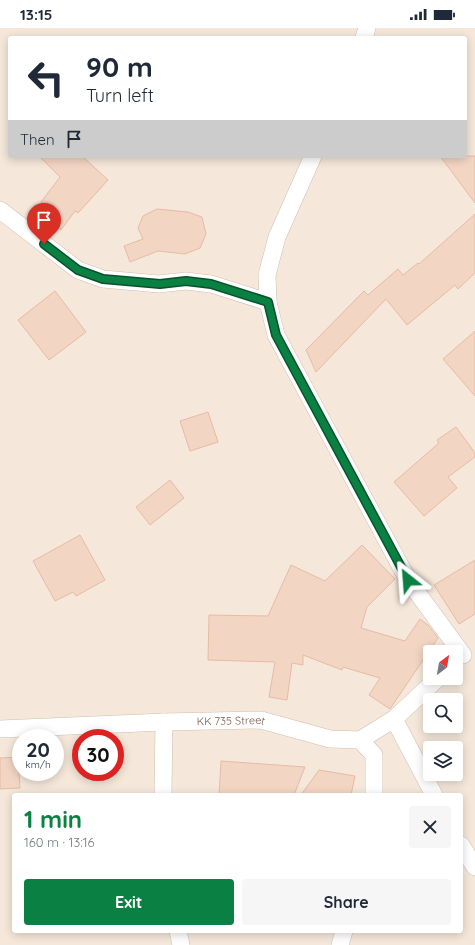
<!DOCTYPE html>
<meta charset="utf-8">
<style>
body{margin:0;font-family:Quicksand,sans-serif;background:#f6f6f7;color:#1f2937;height:100vh;display:flex;flex-direction:column;font-size:15px;white-space:nowrap}
*{box-sizing:border-box;margin:0}
p{font-size:13px;color:#747a83}
.icon{flex:none;width:22px;height:22px;fill:none;stroke:currentColor;stroke-width:2;stroke-linecap:round;stroke-linejoin:round}
.map{position:relative;flex:1;overflow:hidden}
.details{position:absolute;left:12px;top:765px;width:451px;height:140px;display:flex;flex-direction:column;background:#fff;border-radius:4px;box-shadow:0 2px 10px #0003}
.details>*{flex:none}
.banner{position:absolute;left:8px;top:8px;width:459px;height:122px;border-radius:4px;box-shadow:0 2px 10px #0003;background:#fff;color:#1f2937;overflow:hidden}
.needle{width:26px;rotate:31deg}
.tools{position:absolute;left:423px;top:617px;display:grid;gap:8px}
.tools a{display:grid;place-items:center;width:40px;height:40px;border-radius:4px;background:#fff;box-shadow:0 2px 10px #0003;font-size:20px}
.speed{position:absolute;left:12px;top:701px;display:flex;gap:8px;font-size:20px;font-weight:700;text-align:center}
.speed>*{display:grid;place-content:center;width:52px;height:52px;border-radius:50%;background:#fff;box-shadow:0 2px 10px #0003;line-height:1}
.speed small{font-size:10px;font-weight:400}
.speed .limit{border:6px solid #d22;background:#fff;color:#111}
.pin{position:absolute;display:grid;place-items:center;width:34px;height:34px;color:#fff;margin:-41px -17px;border-radius:50% 50% 50% 0;rotate:-45deg;box-shadow:0 0 4px #0007}
.pin .icon{rotate:45deg}
.me{position:absolute;width:44px;margin:-22px;rotate:332deg;stroke-linejoin:round;filter:drop-shadow(0 0 3px #0008)}
.turn{display:flex;align-items:center;gap:14px;height:84px;padding:0 12px;font-size:18px}
.turn .icon{width:52px;height:52px;stroke-width:2.5}
.turn b{display:block;font-size:28px;line-height:34px}
.then{display:flex;align-items:center;height:38px;padding:0 12px;background:#0003;gap:8px;font-size:15px}
.round{display:grid;place-items:center;flex:none;width:42px;height:42px;border-radius:4px;background:#f6f6f7}
.overview{display:flex;align-items:center;justify-content:space-between;height:68px;padding:0 12px}
h1{font-size:24px;font-weight:700;line-height:30px;color:#0b8043}
.cta{display:flex;gap:8px;margin-top:auto;padding:8px 12px}
.cta a{flex:1;height:46px;border-radius:4px;background:#0b8043;color:#fff;font-size:16px;font-weight:700;line-height:46px;text-align:center}
.cta a+a{background:#f6f6f7;color:#1f2937}
.status{display:flex;justify-content:space-between;align-items:center;height:28px;padding:0 20px;background:#fff;direction:ltr}
.status svg{height:11px;fill:currentColor}
.map>svg:first-child{display:block}
</style>
<div class="status"><b>13:15</b><svg viewBox="0 0 49 12"><path d="M0 12V9h3v3zM5 12V6h3v6zM10 12V3h3v9zM15 12V0h3v12zM26 1h20v11H26zM47 4h2v5h-2z"/></svg></div>
<div class="map">
<svg width="475" height="917" viewBox="0 0 475 917">
<rect width="100%" height="100%" fill="#fdf6ec"/>
<!-- residential -->
<path fill="#f5e8da" fill-rule="evenodd" d="M0 0H475V917H0ZM10 10H465V128H10ZM430 624H456V650H430ZM430 672H456V698H430ZM21 710H55V744H21ZM81 710H115V744H81ZM430 720H456V746H430ZM14 767H461V903H14Z"/>
<!-- building -->
<g fill="#f3d5c3" stroke="#e6bba3">
<path d="M39 128H82L108 152 78 185 75 183 61 202 41 185 46 178 41 174 60 149Z"/>
<path d="M440 128H475V175Z"/>
<path d="M157 181 188 184 202 189 206 206 200 220 185 226 158 223 130 234 124 218 143 211 138 200 143 188Z"/>
<path d="M475 186V245L458 261 455 257 407 297 386 271 316 344 306 322 364 263 368 267 398 241 403 247 418 235 419 236Z"/>
<path d="M55 263 86 304 49 332 18 292Z"/>
<path d="M475 303V368L443 331Z"/>
<path d="M208 384 218 414 190 423 180 393Z"/>
<path d="M456 399 475 425V429L448 449 457 460 424 488 394 454 439 415 437 412Z"/>
<path d="M170 452 184 470 150 497 136 479Z"/>
<path d="M80 507 105 552 76 568 73 564 55 573 33 533Z"/>
<path d="M362 517 395 551 367 579 361 600 405 613 420 591 428 597 438 610 390 681 369 667 380 650 343 639 342 642 303 627V637L292 635 287 672 269 669 275 634 208 632 209 587 268 588 291 537 325 553Z"/>
<path d="M475 532V586L459 596 434 557Z"/>
<path d="M18 729 20 760 0 761V730Z"/>
<path d="M221 733 305 739 294 767H219Z"/>
<path d="M319 742 355 748 351 767H301Z"/>
</g>
<g fill="none" stroke-linecap="round" stroke-linejoin="round">
<!-- minor casing -->
<g stroke="#d1beb0" stroke-width="18">
<g id="minor">
<path d="M364 10 367 0"/>
<path d="M313 128 277 209 267 247 268 274 276 307 408 552 463 627"/>
<path d="M0 182 78 242 103 251 159 256 186 253 211 256 268 274"/>
<path d="M394 691 434 767"/>
<path id="s1" d="M0 701 164 694 261 692 330 711 360 712 394 691 438 650"/>
<path d="M360 712 374 727V767"/>
<path d="M163 767 164 694"/>
<path d="M461 817 475 839"/>
<path d="M178 903 181 917"/>
<path d="M340 917 344 903"/>
</g>
</g>
<!-- minor -->
<use href="#minor" stroke="#fff" stroke-width="17"/>
</g>
<g fill="none" stroke-linecap="round" stroke-linejoin="round">
<!-- route casing -->
<g stroke="#07532c" stroke-width="10">
<path id="route" d="M44 216 78 242 103 251 160 256 186 253 211 256 268 274 276 307 408 552"/>
</g>
<!-- route -->
<use href="#route" stroke="#0b8043" stroke-width="7"/>
</g>
<g text-anchor="middle" stroke-width="4" stroke-linejoin="round" paint-order="stroke">
<!-- street labels -->
<g font-size="11" fill="#7a5c4d" stroke="#fffaf3">
<text dy="4" stroke="none"><textPath href="#s1" startOffset="231">KK 735 Street</textPath></text>
</g>
</g>
</svg>
<div class="tools">
<a><svg class="needle" viewBox="-14 -14 28 28"><path d="M0-13l5 13h-10z" fill="#e53935"/><path d="M0 13l5-13h-10z" fill="#747a83"/></svg></a>
<a><svg class="icon" aria-label="search" viewBox="0 0 24 24"><circle cx="10" cy="10" r="6"/><path d="M15 15l6 6"/></svg></a>
<a><svg class="icon" aria-label="layers" viewBox="0 0 24 24"><path d="M12 4l9 5-9 5-9-5zM3 14l9 5 9-5"/></svg></a>
</div>
<div class="speed"><div>20<small>km/h</small></div><div class="limit">30</div></div>
<div class="pin" style="left:44px;top:216px;background:#d93025"><svg class="icon" aria-label="arrive" viewBox="0 0 24 24"><path d="M6 21V4h12l-3 4 3 4H6"/></svg></div>
<svg class="me" style="left:408px;top:552px" viewBox="-20 -20 40 40"><path d="M0-17L14 15 0 8-14 15z" fill="#0b8043" stroke="#fff" stroke-width="4"/></svg>
<div class="banner">
<div class="turn"><svg class="icon" aria-label="left" viewBox="0 0 24 24"><path d="M17 20v-9H6M10 6l-5 5 5 5"/></svg><div><b>90 m</b>Turn left</div></div>
<div class="then">Then<svg class="icon" aria-label="arrive" viewBox="0 0 24 24"><path d="M6 21V4h12l-3 4 3 4H6"/></svg></div>
</div>
<section class="details">
<div class="overview"><div><h1>1 min</h1><p>160 m · 13:16</p></div><a class="round"><svg class="icon" aria-label="close" viewBox="0 0 24 24"><path d="M6 6l12 12M18 6L6 18"/></svg></a></div>
<div class="cta"><a>Exit</a><a>Share</a></div>
</section>
</div>
